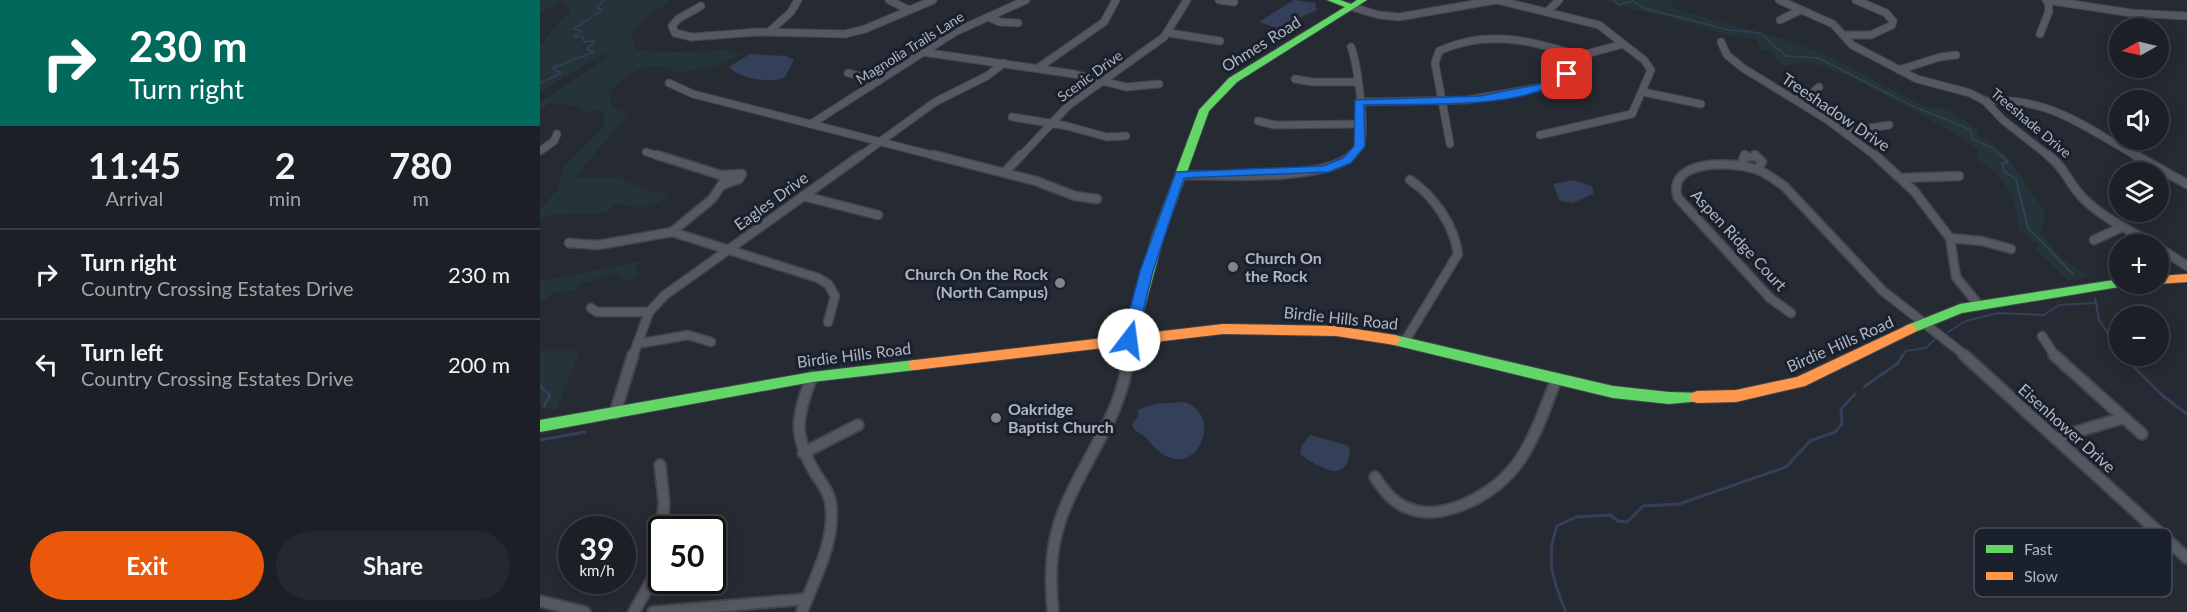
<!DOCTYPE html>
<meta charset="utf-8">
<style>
body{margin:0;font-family:Lato,sans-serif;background:#25282e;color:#f1f3f6;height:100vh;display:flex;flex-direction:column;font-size:22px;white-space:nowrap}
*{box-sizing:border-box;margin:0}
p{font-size:20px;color:#a0a3a7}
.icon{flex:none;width:33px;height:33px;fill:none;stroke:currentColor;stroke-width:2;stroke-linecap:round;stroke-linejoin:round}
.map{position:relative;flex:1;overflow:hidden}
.panel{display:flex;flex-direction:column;background:#1c2026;width:540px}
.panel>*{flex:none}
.hud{background:#00695c;color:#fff;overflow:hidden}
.needle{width:39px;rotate:262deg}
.controls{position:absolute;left:1569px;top:18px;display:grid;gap:12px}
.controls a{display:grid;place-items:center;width:60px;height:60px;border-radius:50%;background:#1c2026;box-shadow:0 3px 15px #0003,0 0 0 2px #3a3e43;font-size:30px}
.speed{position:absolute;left:18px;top:516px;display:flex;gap:12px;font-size:30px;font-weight:700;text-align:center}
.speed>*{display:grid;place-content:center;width:78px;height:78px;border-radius:50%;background:#1c2026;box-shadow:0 3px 15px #0003,0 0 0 2px #3a3e43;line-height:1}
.speed small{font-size:15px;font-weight:400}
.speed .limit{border:3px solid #111;border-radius:9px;background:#fff;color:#111}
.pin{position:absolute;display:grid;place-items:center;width:51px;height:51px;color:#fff;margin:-26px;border-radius:12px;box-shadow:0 3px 9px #0006}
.me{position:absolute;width:66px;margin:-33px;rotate:15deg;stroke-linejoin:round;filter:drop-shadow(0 0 4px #0008)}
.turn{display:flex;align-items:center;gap:21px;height:126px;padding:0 30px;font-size:27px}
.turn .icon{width:78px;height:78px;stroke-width:2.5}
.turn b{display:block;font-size:42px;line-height:51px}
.eta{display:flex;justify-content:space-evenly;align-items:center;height:102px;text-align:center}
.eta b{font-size:36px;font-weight:700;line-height:42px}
.primary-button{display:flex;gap:12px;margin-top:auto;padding:12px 30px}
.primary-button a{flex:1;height:69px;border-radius:36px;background:#ea580c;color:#fff;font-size:24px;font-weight:700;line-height:69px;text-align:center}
.primary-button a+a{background:#25282e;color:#f1f3f6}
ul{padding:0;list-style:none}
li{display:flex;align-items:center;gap:18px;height:90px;padding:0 30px;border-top:2px solid #3a3e43}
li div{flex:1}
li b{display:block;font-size:22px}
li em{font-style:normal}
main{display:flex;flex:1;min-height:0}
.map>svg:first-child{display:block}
</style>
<main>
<section class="panel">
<div class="hud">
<div class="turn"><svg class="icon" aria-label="right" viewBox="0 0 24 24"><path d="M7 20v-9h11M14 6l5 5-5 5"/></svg><div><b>230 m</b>Turn right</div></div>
</div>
<div class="eta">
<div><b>11:45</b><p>Arrival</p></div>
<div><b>2</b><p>min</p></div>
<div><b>780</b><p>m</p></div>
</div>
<ul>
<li><svg class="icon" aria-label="right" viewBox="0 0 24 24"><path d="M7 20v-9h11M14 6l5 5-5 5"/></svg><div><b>Turn right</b><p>Country Crossing Estates Drive</p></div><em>230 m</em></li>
<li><svg class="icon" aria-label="left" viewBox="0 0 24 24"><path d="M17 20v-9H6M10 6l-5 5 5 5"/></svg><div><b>Turn left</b><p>Country Crossing Estates Drive</p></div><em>200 m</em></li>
</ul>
<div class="primary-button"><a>Exit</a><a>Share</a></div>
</section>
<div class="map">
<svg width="1647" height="612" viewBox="0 0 1647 612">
<rect width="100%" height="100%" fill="#262a32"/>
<!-- green -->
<g fill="#243438">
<path d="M0 0H128L131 1 103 19 92 35 97 50C132 54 164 51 197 49L192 53 205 52C185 63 161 72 138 72 132 71 127 67 120 67 100 64 81 79 68 93L75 109 88 114 34 178 78 177 107 190 129 194C112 209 100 211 80 203L73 206 68 212C44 216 23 210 0 219V209L18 189 24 166 65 125 64 113 56 110 43 114 40 107 9 103 0 112V103L67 57 65 53 0 92V47L14 28 31 11 22 0 0 13Z"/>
<path d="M1065 0H1130L1134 5 1131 6C1173 23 1221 30 1260 45 1299 59 1340 85 1380 104 1389 109 1398 107 1407 109 1411 110 1437 129 1440 132L1438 136C1473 150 1483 185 1506 212L1500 232 1522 259 1548 276 1528 281 1496 251 1499 245 1478 229C1479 201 1462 171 1436 160L1438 150 1419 136 1311 77 1270 62 1246 66 1235 60V54L1221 49 1216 39C1181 37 1153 23 1120 15 1101 11 1083 8 1065 0Z"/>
<path d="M101 261 96 267 97 273 93 280 81 279 75 272 38 286 34 291 14 292 0 303V281Z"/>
<path d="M0 351H39L17 410 0 407Z"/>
</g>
<!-- water -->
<g fill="#34405a">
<path d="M754 0 775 3 777 10 737 28 719 22Z"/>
<path d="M210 54 246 56 254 60 245 77C232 84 199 79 189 67Z"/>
<path d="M1034 180 1053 187V194L1033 203 1020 201 1013 184Z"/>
<path d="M644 402C689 416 651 495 608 440 603 433 594 433 592 424L599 415 597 410 615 404Z"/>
<path d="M770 435 807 445 810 450C807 487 777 466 760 454L762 445Z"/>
</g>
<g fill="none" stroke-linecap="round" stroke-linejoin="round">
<!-- stream-far2 -->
<g stroke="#34405a" stroke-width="1.5">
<path d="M1074 0 1079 5 1093 1 1103 8 1189 30 1220 33 1246 56 1278 58 1377 108 1431 130 1432 139 1452 148 1462 157"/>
<path d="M0 83 21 73 12 68 54 52 47 49 55 41 44 42 43 37H34L41 31 34 29 62 10 57 8 64 0"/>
</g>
<!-- stream-far1 -->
<g stroke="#34405a" stroke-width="2">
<path d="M1460 155 1468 162 1462 164 1465 172 1476 179 1488 228 1533 274"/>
<path d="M1555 298 1559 320 1580 351"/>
<path d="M1408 332 1426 321 1458 313 1504 315 1519 305 1555 303"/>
<path d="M1362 356 1366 351 1386 348 1397 337"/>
</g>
<!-- stream -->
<g stroke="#34405a" stroke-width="3">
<path d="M1583 356 1623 396 1647 414"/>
<path d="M0 386 10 395 4 406"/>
<path d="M1324 387 1358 363 1363 355"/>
<path d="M0 440 45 432"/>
<path d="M1026 612C1013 581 1005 558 1017 526L1036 517 1070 515 1078 521 1087 522 1103 506 1139 504 1246 467 1270 441 1295 432 1302 424 1301 409 1315 394"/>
</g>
<!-- street-far2 casing -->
<g stroke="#42454b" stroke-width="9">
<g id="street-far2">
<path d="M349 0 369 10"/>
<path d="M679 0 694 2"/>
<path d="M957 0 1059 25 1104 60 1111 70 1092 114 1000 135"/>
<path d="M1239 0 1293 24 1312 45 1377 79 1430 93 1445 101 1463 120 1510 157"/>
<path d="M1506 0 1591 13 1647 16"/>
<path d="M161 6 138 19 132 26 135 33 152 37 218 32 305 34 325 29 393 0"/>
<path d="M812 7 839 15 859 17 956 0"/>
<path d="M1007 12 1019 0"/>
<path d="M448 17 460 22 478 23"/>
<path d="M1240 20 1261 10"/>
<path d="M229 32 251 12 258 0"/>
<path d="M629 33 680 41"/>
<path d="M1500 34 1509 11 1508 0"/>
<path d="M1304 35H1331L1352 25 1353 21 1346 13 1316 0"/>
<path d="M1181 42 1187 55 1203 68 1286 119 1337 157"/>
<path d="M382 52 534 74 586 87 619 84"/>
<path d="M498 68 564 22 576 0"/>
<path d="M1359 70 1400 57 1416 55"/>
<path d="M308 73 339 81"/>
<path d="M755 79 772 82H817"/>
<path d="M129 83 153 94 400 157"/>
<path d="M1103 92 1161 104"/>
<path d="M1255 99 1271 94 1279 87"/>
<path d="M1445 101C1508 96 1545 127 1598 157"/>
<path d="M819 102 927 100 1008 86 1027 74 1039 56 1083 44"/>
<path d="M472 117 527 126 567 137 586 136"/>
<path d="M718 121 735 125 820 124"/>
<path d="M271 124 415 32 486 0"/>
<path d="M1305 132 1349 125"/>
<path d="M910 144 895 63 899 51C945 29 992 40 1039 56"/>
<path d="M0 151 14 141 17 134"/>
<path d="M106 152 122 157"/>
<path d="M319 157 395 102 447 76 464 63"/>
<path d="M480 157 529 105 624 37 647 0"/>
<path d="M810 157C813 154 818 150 820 146 827 132 817 62 811 47"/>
<path d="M1204 157H1217"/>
</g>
</g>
<!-- street-far1 casing -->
<g stroke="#42454b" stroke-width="11">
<g id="street-far1">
<path d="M117 155 187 177 172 199 132 232"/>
<path d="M394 155 496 181 535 196 557 199"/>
<path d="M1215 155 1222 162 1218 169"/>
<path d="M1335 155 1374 191 1410 238 1416 277 1438 304"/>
<path d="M1508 155C1527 170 1528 183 1543 198 1563 218 1589 230 1613 244"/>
<path d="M1595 155 1647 184"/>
<path d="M1201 165 1205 155"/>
<path d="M464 173 481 155"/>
<path d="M183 175 202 174 199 179 185 184"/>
<path d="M640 175C679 175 783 182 812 155"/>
<path d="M1361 178 1419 176"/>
<path d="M263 196 338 215"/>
<path d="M1410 238 1442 241 1471 249"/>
<path d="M1554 240 1580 228"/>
<path d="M29 243 58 245 132 232 278 278 288 284 295 296 288 322"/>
<path d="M1618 247 1647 266"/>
<path d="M51 308 57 312H109"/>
<path d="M1251 313 1230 298 1138 198C1125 159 1193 161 1215 169 1226 172 1235 180 1244 186L1343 291 1426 356"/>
<path d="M1502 336 1515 356"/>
<path d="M865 341 918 254C914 225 894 196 870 180"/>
<path d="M97 344 148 335 171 342"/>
<path d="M93 356 109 312 125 295 321 155"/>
<path d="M588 356 589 340"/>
</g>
</g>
<!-- street casing -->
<g stroke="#42454b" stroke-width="14">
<g id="street">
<path d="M1424 355 1647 558"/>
<path d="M1514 355 1602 434"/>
<path d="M75 413 93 355"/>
<path d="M1515 438 1583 418"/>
<path d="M263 453 318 425"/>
<path d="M120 465 124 502 122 530"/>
<path d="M835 477C843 490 853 503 868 508 904 523 956 493 977 464 995 439 1005 408 1016 380"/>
<path d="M0 601 45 612"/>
<path d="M94 612 118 569 122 540"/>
<path d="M113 612 266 599"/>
<path d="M262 612C274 579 295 543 291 506 290 494 282 483 275 473 253 435 256 417 272 377"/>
<path d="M513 612C510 580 510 551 520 521 539 464 584 416 588 355"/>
</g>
</g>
<!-- fast casing -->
<g stroke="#42454b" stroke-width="2">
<g id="fast">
<path d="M787 0H800L811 4 817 0H827L697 82 669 111 624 236 596 340 594 344H584L582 340 612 236 659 110 689 78 805 7Z"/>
<path d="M1580 279V284H1586L1585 286 1422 313 1370 334 1363 329 1365 326 1420 304Z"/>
<path d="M855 335 1073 386 1129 392 1162 393 1164 397 1162 401 1129 404 1073 398 850 344 848 340Z"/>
<path d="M375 360 380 361 382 365 380 369 375 370 272 382 0 432V420L272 372Z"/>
</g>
</g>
<!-- slow casing -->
<g stroke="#42454b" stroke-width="2">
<g id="slow">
<path d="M1647 274V282L1618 284H1615H1618V276Z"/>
<path d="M683 324 796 326 855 335 862 340 855 345 796 336 683 334 375 370 370 369 368 365 370 361 375 360Z"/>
<path d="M1370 324 1375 326 1377 329 1375 332 1265 386 1196 402 1157 403 1152 401 1150 397 1152 393 1157 391 1196 390 1257 377Z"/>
</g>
</g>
<!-- street-far2 -->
<use href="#street-far2" stroke="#555860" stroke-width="7"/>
<!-- street-far1 -->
<use href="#street-far1" stroke="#555860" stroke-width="8"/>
<!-- street -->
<use href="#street" stroke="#555860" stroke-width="10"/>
<!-- fast -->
<use href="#fast" fill="#63d668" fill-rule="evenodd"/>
<!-- slow -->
<use href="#slow" fill="#ff974d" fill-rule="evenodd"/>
</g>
<!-- route -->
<path fill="#1a73e8" stroke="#114b97" stroke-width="1.5" d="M1027 71 1032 74 1031 77C975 111 888 103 824 105L825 146 811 163 789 172 644 178 613 271 596 340 589 345 584 343 582 340 600 271 636 172 783 166 803 158 814 146 815 100 940 96 1005 83Z"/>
<!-- markers -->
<g fill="#7f8491" stroke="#1a202c" stroke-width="2">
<circle cx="693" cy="267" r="6"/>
<circle cx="520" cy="283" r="6"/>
<circle cx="456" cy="418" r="6"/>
</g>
<g text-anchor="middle" stroke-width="6" stroke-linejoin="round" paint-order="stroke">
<!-- far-street labels -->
<g font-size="14" fill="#afb5c4" stroke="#1a202c">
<text transform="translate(370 48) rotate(-32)" y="5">Magnolia Trails Lane</text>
<text transform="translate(550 76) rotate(-36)" y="5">Scenic Drive</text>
<text transform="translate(1491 123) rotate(40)" y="5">Treeshade Drive</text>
</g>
<!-- street labels -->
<g font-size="16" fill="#afb5c4" stroke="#1a202c">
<text transform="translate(721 44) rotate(-32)" y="6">Ohmes Road</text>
<text transform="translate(1296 112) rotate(34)" y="6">Treeshadow Drive</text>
<text transform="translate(231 201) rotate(-36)" y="6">Eagles Drive</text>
<text transform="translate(1199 240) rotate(47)" y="6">Aspen Ridge Court</text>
<text transform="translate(801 318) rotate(6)" y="6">Birdie Hills Road</text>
<text transform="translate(1300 344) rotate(-24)" y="6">Birdie Hills Road</text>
<text transform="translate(314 355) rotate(-7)" y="6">Birdie Hills Road</text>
<text transform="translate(1527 428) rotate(42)" y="6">Eisenhower Drive</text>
</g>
<!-- poi labels -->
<g font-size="16" font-weight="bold" fill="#afb5c4" stroke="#1a202c" text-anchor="start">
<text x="705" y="264">Church On<tspan x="705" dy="18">the Rock</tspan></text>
<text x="508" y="280" text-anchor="end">Church On the Rock<tspan x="508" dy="18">(North Campus)</tspan></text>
<text x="468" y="415">Oakridge<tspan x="468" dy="18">Baptist Church</tspan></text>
</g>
</g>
<!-- legend -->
<rect x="1434" y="528" width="198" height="69" rx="9" fill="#1a202c" stroke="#474d5a" stroke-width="1.5"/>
<rect x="1446" y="545" width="27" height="8" fill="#63d668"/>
<rect x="1446" y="572" width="27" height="8" fill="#ff974d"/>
<g font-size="16" fill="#afb5c4">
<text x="1484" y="555">Fast</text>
<text x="1484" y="582">Slow</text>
</g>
</svg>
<div class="controls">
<a><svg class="needle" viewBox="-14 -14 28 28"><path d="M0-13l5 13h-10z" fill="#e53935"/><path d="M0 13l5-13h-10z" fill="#a0a3a7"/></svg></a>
<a><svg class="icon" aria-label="sound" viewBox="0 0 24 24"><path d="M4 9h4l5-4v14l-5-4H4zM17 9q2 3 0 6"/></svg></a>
<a><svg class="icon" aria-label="layers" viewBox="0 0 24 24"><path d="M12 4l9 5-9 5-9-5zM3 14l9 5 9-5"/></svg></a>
<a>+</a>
<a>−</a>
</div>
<div class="speed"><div>39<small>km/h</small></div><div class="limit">50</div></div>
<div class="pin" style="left:1027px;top:74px;background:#d93025"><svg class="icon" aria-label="arrive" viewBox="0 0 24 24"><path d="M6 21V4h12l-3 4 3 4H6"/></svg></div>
<svg class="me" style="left:589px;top:340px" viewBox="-20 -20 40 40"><circle r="19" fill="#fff"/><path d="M0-13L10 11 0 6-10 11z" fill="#1a73e8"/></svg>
</div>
</main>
